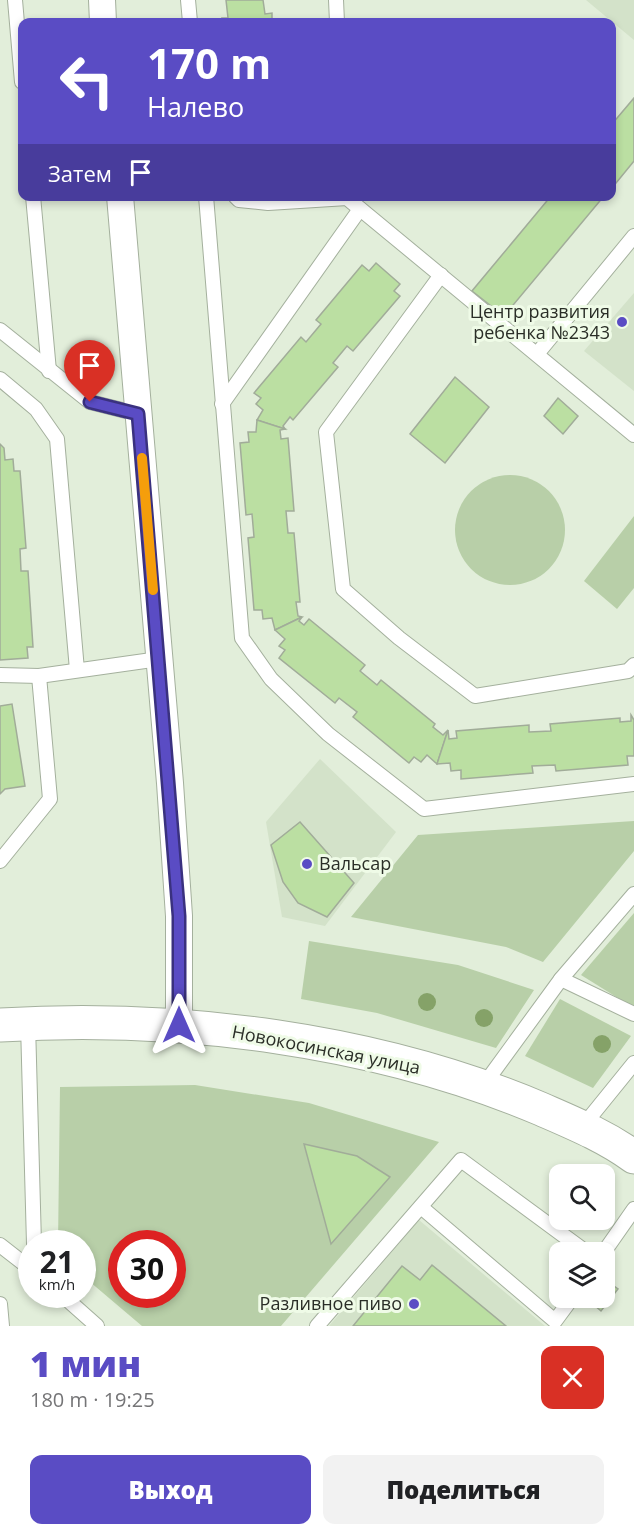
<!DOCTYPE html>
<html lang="ru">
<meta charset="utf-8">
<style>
body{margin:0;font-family:"Open Sans",sans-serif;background:#f2f2f2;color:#202124;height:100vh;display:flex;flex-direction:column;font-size:22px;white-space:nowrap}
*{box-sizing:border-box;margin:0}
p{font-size:20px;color:#757577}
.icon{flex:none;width:33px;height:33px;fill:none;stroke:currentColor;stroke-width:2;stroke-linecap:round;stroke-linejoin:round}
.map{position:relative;height:1326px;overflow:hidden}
.details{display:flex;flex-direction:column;background:#fff;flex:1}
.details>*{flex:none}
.banner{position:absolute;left:18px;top:18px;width:598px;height:183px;border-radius:12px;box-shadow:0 3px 9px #0003;background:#5a4cc4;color:#fff;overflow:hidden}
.tools{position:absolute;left:549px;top:1164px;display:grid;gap:12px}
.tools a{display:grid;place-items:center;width:66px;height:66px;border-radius:12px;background:#fff;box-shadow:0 3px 9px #0003;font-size:30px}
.speed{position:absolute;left:18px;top:1230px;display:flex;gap:12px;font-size:30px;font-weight:700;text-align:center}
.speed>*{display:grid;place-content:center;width:78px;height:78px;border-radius:50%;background:#fff;box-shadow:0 3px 9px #0003;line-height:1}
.speed small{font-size:15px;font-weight:400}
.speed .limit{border:9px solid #d22;background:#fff;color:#111}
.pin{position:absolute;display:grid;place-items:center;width:51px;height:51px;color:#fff;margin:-62px -26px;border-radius:50% 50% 50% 0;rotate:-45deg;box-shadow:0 0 6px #0007}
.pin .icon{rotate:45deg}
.me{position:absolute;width:66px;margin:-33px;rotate:0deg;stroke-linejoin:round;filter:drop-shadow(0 0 4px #0008)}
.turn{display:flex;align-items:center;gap:21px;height:126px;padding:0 30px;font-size:27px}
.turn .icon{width:78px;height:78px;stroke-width:2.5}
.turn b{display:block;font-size:42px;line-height:51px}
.then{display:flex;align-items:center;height:57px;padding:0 30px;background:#0003;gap:12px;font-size:22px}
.round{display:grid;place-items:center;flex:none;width:63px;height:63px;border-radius:12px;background:#f2f2f2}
.headline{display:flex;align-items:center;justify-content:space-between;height:102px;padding:0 30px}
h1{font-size:36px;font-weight:800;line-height:45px;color:#5a4cc4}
.button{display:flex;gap:12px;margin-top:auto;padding:12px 30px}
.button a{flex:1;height:69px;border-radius:12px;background:#5a4cc4;color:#fff;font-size:24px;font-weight:800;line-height:69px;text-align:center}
.button a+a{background:#f2f2f2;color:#202124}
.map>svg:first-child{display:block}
</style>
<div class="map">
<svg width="634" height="1326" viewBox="0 0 634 1326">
<rect width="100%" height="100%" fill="#e2eeda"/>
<!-- built -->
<g fill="#d3e2c9">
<path d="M586 0H634V40Z"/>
<path d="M634 293V391L584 351Z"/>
<path d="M320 759 396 832 325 926 282 917 266 822Z"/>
<path d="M419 1220 545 1326H329Z"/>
</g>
<!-- green -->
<g fill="#b8cfa8" fill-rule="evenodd">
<circle cx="510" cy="530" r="55"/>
<path d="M634 516V588L617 609 584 581Z"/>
<path d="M634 821V851L543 962 506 947 351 917 418 835Z"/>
<path d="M634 913V1008L581 975Z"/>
<path d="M309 941 458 965 534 990 496 1048 377 1013 301 999Z"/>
<path d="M560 999 631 1036 593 1088 525 1056Z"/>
<path d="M195 1085 309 1103 439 1142 281 1326H142L83 1276 82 1244H58L60 1087ZM122 1244H172V1294H122Z"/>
</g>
<!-- building -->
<g fill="#bbdfa2" stroke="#a1ac99" stroke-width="1.5">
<path d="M226 0H263L265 14 272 13V22H223L222 18H228Z"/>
<path d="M634 98V161L612 188V124Z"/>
<path d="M551 196H604L504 316 472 291Z"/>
<path d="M376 263 400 284 394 291 400 296 353 351 347 346 333 363 338 367 293 420 290 417 283 426 285 429 257 420 263 410 256 404 261 398 254 393 301 337 306 342 321 324 316 320 362 265 369 271Z"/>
<path d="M455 377 489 407 445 463 410 434Z"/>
<path d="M558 398 578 416 563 434 544 416Z"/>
<path d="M257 420 285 429 280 430 281 439 288 438 294 511H286L288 533H294L300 602H296L298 616 302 617 275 630 272 618 263 619 262 610H254L248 538 254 537 252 514 246 515 240 443 249 442 248 432H256Z"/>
<path d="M0 444 4 448 5 460 13 459 14 471H20L26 548 20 549 21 571H28L33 647H27L28 658 0 660Z"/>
<path d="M302 617 299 621 304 625 309 619 365 665 360 671 377 685 381 680 435 724 433 727 443 735 448 730 437 764 427 755 421 762 414 757 409 763 353 717 357 712 339 698 335 703 279 658 285 650 279 646 285 639 275 630Z"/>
<path d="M12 704 25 786 5 789 0 794V706Z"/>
<path d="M631 715 634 720V756H627L628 765 556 771 555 765 532 766 533 773 461 779V770L451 771 450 763 437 764 448 730 449 739 457 738 456 731 529 725V732L551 731 550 724 620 718V722L631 721Z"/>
<path d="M300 822 354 883 327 917 298 903 283 882 271 845Z"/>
<path d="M304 1144 357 1156 390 1177 331 1244Z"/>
<path d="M432 1265 506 1326H353L402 1266 420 1280Z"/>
<path d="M604 1279 618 1289 601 1311 587 1299 604 1298Z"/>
</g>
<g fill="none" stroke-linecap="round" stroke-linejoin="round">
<!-- service casing -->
<g stroke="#a4b09d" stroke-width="16">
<g id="service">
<path d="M15 0 22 82"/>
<path d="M188 0 190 22"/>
<path d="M336 0 337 22"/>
<path d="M33 196 49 371"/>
<path d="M206 196 242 638 271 679 328 734 424 809 634 784"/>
<path d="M235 196 239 200 268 203 347 198 634 435"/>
<path d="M441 275 326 432 343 589 399 638 475 696 628 671 634 665"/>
<path d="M0 330 90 402 138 414"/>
<path d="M537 354 634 236"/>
<path d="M0 379 36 409 57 439 77 670"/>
<path d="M222 404 360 209"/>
<path d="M0 675 39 676 159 659"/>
<path d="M0 861 50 799 39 676"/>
<path d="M561 979 634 1014"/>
<path d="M28 1024 34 1244"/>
<path d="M483 1086 561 979 634 894"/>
<path d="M583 1126 634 1063"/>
<path d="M421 1207 555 1321 572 1298"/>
<path d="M0 1245 32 1270"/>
<path d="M604 1252 634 1209"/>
<path d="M61 1294 97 1326"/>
<path d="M0 1304 2 1326"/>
<path d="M317 1326 461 1160 586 1252"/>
</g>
</g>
<!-- minor casing -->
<g stroke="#a4b09d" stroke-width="28">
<g id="minor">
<path d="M102 0 103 22"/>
<path d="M120 196 170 783 179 916V1025"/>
</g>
</g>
<!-- tertiary casing -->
<g stroke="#a4b09d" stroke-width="35">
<path id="tertiary" d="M0 1025C178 1014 376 1039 541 1109 573 1123 605 1136 634 1157"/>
</g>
<!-- service -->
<use href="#service" stroke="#fff" stroke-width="14"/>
<!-- minor -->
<use href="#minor" stroke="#fff" stroke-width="26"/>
<!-- tertiary -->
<use href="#tertiary" stroke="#fff" stroke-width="33"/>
</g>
<!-- trees -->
<g fill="#85a268">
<circle cx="427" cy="1002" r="9"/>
<circle cx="484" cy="1018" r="9"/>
<circle cx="602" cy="1044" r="9"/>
</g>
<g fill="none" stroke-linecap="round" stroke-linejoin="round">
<!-- route casing -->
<g stroke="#3a317f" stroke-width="15">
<path id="route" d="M90 402 138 414 179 916V1025"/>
</g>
<!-- route -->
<use href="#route" stroke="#5a4cc4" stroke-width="10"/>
<!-- slow -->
<path stroke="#f59e0b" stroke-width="10" d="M142 458 153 590"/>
</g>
<!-- markers -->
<g fill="#5a4cc4" stroke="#effbe7" stroke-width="2">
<circle cx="622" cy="322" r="6"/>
<circle cx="307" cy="864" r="6"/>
<circle cx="414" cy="1304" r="6"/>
</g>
<g text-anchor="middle" stroke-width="6" stroke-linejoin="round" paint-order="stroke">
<!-- poi labels -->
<g font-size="18" fill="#2a2e27" stroke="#effbe7" text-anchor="end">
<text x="610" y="318">Центр развития<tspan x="610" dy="21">ребенка №2343</tspan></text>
<text x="319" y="870" text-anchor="start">Вальсар</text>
<text x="402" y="1310">Разливное пиво</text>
</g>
<!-- street labels -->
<g font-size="18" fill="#2a2e27" stroke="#effbe7">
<text transform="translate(326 1050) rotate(11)" y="6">Новокосинская улица</text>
</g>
</g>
</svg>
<div class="tools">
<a><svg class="icon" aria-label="search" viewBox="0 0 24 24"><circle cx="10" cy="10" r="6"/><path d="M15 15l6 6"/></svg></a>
<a><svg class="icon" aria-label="layers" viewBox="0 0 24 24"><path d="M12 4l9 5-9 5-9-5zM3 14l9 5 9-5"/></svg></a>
</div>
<div class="speed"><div>21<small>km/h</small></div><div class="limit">30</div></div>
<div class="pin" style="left:90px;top:402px;background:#d93025"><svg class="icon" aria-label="arrive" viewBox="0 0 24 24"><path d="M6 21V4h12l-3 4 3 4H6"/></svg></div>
<svg class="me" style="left:179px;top:1025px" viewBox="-20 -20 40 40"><path d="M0-17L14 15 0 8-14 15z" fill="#5a4cc4" stroke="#fff" stroke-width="4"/></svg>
<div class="banner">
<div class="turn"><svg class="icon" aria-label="left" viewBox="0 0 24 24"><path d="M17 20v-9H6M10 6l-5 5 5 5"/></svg><div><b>170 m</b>Налево</div></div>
<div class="then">Затем<svg class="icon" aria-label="arrive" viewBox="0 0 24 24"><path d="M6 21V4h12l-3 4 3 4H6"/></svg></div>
</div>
</div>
<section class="details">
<div class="headline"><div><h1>1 мин</h1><p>180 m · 19:25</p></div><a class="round" style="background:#d93025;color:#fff"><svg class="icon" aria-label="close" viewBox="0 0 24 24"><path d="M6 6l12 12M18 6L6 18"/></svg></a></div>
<div class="button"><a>Выход</a><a>Поделиться</a></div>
</section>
